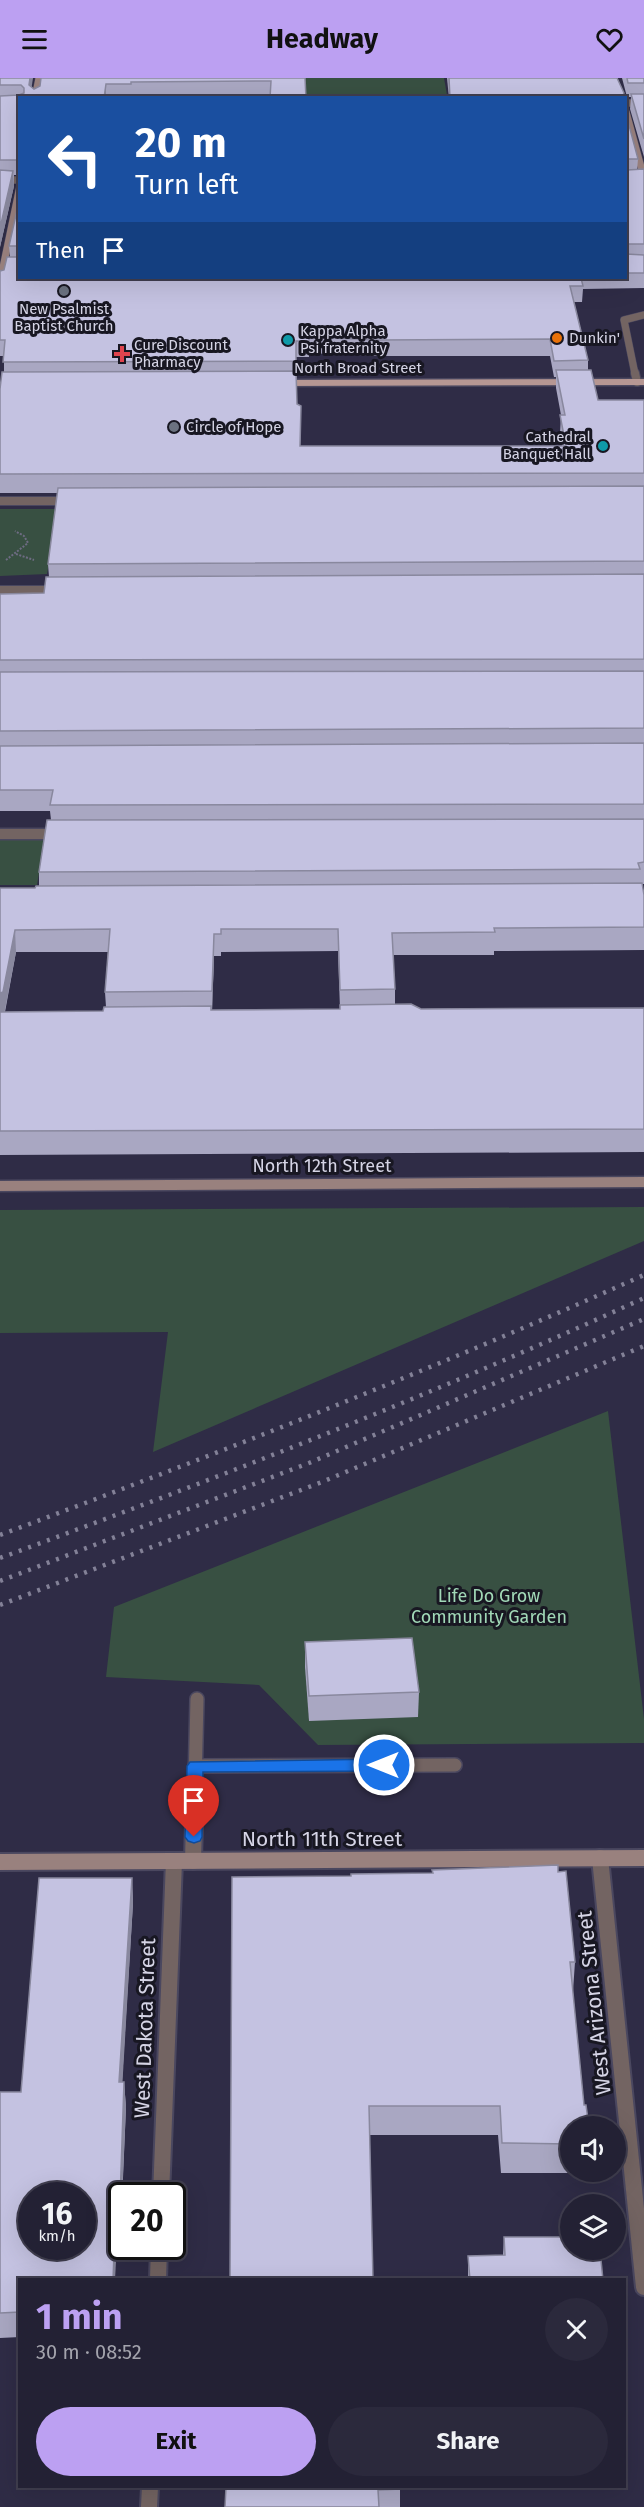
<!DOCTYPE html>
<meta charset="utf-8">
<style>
body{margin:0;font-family:"Fira Sans",sans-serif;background:#2b293c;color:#f1f3f6;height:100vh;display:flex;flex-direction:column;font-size:22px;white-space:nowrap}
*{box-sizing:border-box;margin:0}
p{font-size:20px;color:#a3a3ac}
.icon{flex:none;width:33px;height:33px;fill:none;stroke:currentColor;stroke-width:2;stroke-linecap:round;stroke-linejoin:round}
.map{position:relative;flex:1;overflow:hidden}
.drawer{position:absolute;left:18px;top:2200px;width:608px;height:210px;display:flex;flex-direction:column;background:#232134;border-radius:0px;box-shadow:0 6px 24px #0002,0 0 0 2px #403e4f}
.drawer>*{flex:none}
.hud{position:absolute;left:18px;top:18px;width:609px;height:183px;border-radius:0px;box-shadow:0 6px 24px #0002,0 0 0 2px #403e4f;background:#1a4fa0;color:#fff;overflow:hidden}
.tools{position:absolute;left:560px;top:2038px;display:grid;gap:12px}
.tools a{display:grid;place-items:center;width:66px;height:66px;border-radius:50%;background:#232134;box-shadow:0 6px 24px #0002,0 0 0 2px #403e4f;font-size:30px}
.speed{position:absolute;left:18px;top:2104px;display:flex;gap:12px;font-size:30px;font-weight:700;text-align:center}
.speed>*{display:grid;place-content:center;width:78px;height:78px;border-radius:50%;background:#232134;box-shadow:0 6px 24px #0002,0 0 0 2px #403e4f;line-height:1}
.speed small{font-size:15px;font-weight:400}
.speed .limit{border:3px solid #111;border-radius:9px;background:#fff;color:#111}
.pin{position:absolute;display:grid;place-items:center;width:51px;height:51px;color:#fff;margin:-62px -26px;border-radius:50% 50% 50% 0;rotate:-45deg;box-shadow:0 0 6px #0007}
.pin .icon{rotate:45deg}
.me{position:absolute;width:66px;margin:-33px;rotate:270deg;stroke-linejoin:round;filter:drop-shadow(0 0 4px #0008)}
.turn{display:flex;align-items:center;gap:21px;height:126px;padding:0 18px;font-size:27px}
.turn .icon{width:78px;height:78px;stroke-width:2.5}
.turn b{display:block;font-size:42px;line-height:51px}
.then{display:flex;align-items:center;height:57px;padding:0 18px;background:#0003;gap:12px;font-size:22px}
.round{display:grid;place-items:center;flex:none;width:63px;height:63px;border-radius:32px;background:#2b293c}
.head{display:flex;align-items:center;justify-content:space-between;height:102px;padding:0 18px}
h1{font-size:36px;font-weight:700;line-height:45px;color:#bca0f2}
.action{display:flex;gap:12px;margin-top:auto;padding:12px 18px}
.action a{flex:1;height:69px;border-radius:36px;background:#bca0f2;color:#111;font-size:24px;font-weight:700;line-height:69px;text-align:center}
.action a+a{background:#2b293c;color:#f1f3f6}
header{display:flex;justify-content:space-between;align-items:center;height:78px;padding:0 18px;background:#bca0f2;color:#111;font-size:27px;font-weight:700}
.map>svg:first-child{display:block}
</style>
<header><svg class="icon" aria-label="menu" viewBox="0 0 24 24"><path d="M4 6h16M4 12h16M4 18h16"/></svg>Headway<svg class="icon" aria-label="heart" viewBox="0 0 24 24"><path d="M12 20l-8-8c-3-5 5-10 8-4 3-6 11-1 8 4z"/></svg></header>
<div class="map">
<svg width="644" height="2429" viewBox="0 0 644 2429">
<rect width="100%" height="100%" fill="#2f2c46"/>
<!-- green -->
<g fill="#385042">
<path d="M274 0H444L447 17H274Z"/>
<path d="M0 431H59L47 496 0 498Z"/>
<path d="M0 761H45L37 807H0Z"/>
<path d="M644 1129V1163L153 1374 168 1254 0 1255V1132Z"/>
<path d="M608 1333 644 1641V1665L318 1667 259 1607 106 1599 114 1529Z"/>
</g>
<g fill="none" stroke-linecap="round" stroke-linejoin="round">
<!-- lane-far4 casing -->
<g stroke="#4a475f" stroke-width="8">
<path id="lane-far4" d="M635 296 624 242 644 237"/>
</g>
<!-- lane-far3 casing -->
<g stroke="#4a475f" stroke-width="10">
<path id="lane-far3" d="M635 295 637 304"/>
</g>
<!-- lane-far2 casing -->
<g stroke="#4a475f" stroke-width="13">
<path id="lane-far2" d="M0 756H61"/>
</g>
<!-- lane-far1 casing -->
<g stroke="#4a475f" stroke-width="16">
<g id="lane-far1">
<path d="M195 1688 455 1687"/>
<path d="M195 1706 197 1621"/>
</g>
</g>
<!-- lane casing -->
<g stroke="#4a475f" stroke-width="20">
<path id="lane" d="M193 1783 195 1705"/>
</g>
<!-- street-far2 casing -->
<g stroke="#4a475f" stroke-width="8">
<g id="street-far2">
<path d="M626 25H644"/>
<path d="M0 102H20"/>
</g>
</g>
<!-- street-far1 casing -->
<g stroke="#4a475f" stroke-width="10">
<g id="street-far1">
<path d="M0 423H71"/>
<path d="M0 512H61"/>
</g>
</g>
<!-- street casing -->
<g stroke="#4a475f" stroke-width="20">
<g id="street">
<path d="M600 1780 644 2209"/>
<path d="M161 2118 174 1783"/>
<path d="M158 2202 159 2169"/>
<path d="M149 2429 150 2409"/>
</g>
</g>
<!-- secondary-far2 casing -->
<g stroke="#4a475f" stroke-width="8">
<g id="secondary-far2">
<path d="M35 20 39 0"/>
<path d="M626 34 644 100"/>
<path d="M0 204 20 108"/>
</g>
</g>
<!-- secondary-far1 casing -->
<g stroke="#4a475f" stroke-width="13">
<path id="secondary-far1" d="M0 1108 644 1104"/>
</g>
<!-- secondary casing -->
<g stroke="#4a475f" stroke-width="20">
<path id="secondary" d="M0 1784 644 1780"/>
</g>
<!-- primary casing -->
<g stroke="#4a475f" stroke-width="3">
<path id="primary" d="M644 301V307L278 308 273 305 278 302Z"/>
</g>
<!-- path -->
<g stroke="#6e6c83" stroke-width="2" stroke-dasharray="2 1.5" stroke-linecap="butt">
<path d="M16 476 34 482"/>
<path d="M6 482 28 465 24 458 15 453"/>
</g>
<!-- lane-far4 -->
<use href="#lane-far4" stroke="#736462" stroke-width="7"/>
<!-- lane-far3 -->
<use href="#lane-far3" stroke="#736462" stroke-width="8"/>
<!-- lane-far2 -->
<use href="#lane-far2" stroke="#736462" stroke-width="10"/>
<!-- lane-far1 -->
<use href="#lane-far1" stroke="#736462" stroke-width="13"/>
<!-- lane -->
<use href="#lane" stroke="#736462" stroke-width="16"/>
<!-- street-far2 -->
<use href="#street-far2" stroke="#736462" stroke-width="7"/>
<!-- street-far1 -->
<use href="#street-far1" stroke="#736462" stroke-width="8"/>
<!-- street -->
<use href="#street" stroke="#736462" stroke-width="16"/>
<!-- secondary-far2 -->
<use href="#secondary-far2" stroke="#99817e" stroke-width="7"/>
<!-- secondary-far1 -->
<use href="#secondary-far1" stroke="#99817e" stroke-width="10"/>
<!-- secondary -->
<use href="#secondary" stroke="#99817e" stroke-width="16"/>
<!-- primary -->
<use href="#primary" fill="#b69793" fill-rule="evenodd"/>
<!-- rail -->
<g stroke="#838197" stroke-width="4.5" stroke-dasharray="3 7" stroke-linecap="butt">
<path d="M0 1457C217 1376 432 1292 644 1197"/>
<path d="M0 1480C218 1400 433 1317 644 1220"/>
<path d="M0 1503 309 1385 644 1241"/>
<path d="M0 1527 322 1404 644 1268"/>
</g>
</g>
<!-- wall -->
<g fill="#a9a7c2" fill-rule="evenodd">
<path d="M0 0 32 10 34 11 40 8 41 0H305L270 17 131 18V20H20V97H14V108L0 169Z"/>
<path d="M447 0H617L624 15 623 20H449Z"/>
<path d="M622 0H644V79L630 31 631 19H627Z"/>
<path d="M626 36 638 81 637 92 644 91V210L583 211 582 224H574L588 282V292L598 322H644V806H642L644 817V872L494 873V877H393L395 911V926L421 931 644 930V1074L0 1077V810H35L39 808V794L51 742 50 733H0V516L44 515 49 499 48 486 58 415H0V311L4 294V278H0V193L4 192 10 179 9 168 20 119V200H626ZM309 275 378 278H550L554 299H556V310L561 337 560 355 562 368H300L301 328 297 326 296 279H309ZM338 873 340 931 212 932 214 878H221V874ZM16 874H108L105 914 106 929 103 933 5 934Z"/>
<path d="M305 1564 419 1614 418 1639 309 1643 305 1589Z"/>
<path d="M432 1792 558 1794 575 1884 573 1913 570 2094H588V2095H501L498 2057H369L351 1798 432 1795Z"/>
<path d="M132 1800 133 1825 122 2004H124L126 2029 121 2147H118L20 2202V2259L0 2260V2014H21Z"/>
<path d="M504 2159 603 2202H468V2178L503 2177Z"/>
<path d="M400 2409V2429H225Z"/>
</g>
<!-- shaded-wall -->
<g fill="#89889e">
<path d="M30 0H33L30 20 29 7Z"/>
<path d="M106 6V20H104Z"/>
<path d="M13 93 14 108 0 169V150Z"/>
<path d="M15 852 16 874 4 937 0 950V915Z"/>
<path d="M214 856V878L212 936V913Z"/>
<path d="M132 1800 133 1825 121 2029 119 2004Z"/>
<path d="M124 2004 126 2029 122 2118 121 2147 120 2122Z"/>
<path d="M116 2122 118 2147 115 2202H113Z"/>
</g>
<!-- building -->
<g fill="#c4c2e1" stroke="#89889e" stroke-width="1.5" fill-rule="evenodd">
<path d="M0 0H30L29 7 34 11 40 8 41 0H305L306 20H270L271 3 131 4V6H106L104 20H20V82H0V18L19 17 24 15V10L21 7H0Z"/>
<path d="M449 0H617L624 15 622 20H450Z"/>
<path d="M627 0H644V5H628Z"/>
<path d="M631 16H644V61Z"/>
<path d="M626 36 638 81H626Z"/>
<path d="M626 91 627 92 644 91V166H626V167Z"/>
<path d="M0 92 13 93 0 150Z"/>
<path d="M20 119V168H9Z"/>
<path d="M626 176 644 177V195H626Z"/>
<path d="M7 179H20V200H581L583 208H570L588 282 554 283 550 261 378 262 309 259V263H296V283L3 284 5 262H0V193L4 192Z"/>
<path d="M556 292H591L598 322H644V395L0 396V311L2 294 296 293 297 326 301 328 300 368H566L560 337H565Z"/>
<path d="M644 408V483L48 486 58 410Z"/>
<path d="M644 496V581L0 582V516L44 515 46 499Z"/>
<path d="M644 593V650L0 653V594Z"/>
<path d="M644 665V726L50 727 53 712H0V668Z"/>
<path d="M644 741V784L638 785 640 791 39 794 47 742Z"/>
<path d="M642 805 644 817V849L494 850 495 854 392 855 395 911 340 912 338 851H221V856H214L212 913 105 914 110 851 15 852 3 914 0 915V810H35L36 808Z"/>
<path d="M411 926 421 931 644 930V1051L0 1053V934L103 933 104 929 211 928V932L340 931V927Z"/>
<path d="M412 1560 419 1614 309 1618 305 1564Z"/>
<path d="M558 1787V1794L566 1793 575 1884H570L584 2027H586L589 2049H570V2066L502 2065 500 2028H369L373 2202H230L232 1799 351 1798V1796L433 1795 432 1792Z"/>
<path d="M39 1800H132L119 2004H124L120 2122H116L113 2202H20V2234L0 2235V2014H21ZM32 2118H82V2169H32Z"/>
<path d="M504 2159H570V2172H600L603 2202H470L468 2178 505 2177Z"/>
<path d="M226 2409H400L401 2411 378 2412 379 2429H225Z"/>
</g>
<!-- route -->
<path fill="#1a73e8" stroke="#114b97" stroke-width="1.5" d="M384 1681 390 1683 392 1687 390 1691 384 1693 203 1694 202 1759 200 1763 194 1765 188 1763 185 1759 187 1688 190 1684Z"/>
<!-- markers -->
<g fill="#6b7280" stroke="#181722" stroke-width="2">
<circle cx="64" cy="213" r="6"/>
<circle cx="174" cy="349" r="6"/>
</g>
<circle fill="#e8710a" stroke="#181722" stroke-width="2" cx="557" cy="260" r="6"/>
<g fill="#0f9aa8" stroke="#181722" stroke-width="2">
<circle cx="288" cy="262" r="6"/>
<circle cx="603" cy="368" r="6"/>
</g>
<path fill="#e0444e" stroke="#181722" stroke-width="2" d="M119 267h6v6h6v6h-6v6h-6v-6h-6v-6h6z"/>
<g text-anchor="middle" stroke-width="6" stroke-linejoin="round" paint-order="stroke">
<!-- far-poi labels -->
<g font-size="15" fill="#d5d4e5" stroke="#181722" text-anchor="start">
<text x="64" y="236" text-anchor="middle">New Psalmist<tspan x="64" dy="17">Baptist Church</tspan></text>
<text x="300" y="258">Kappa Alpha<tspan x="300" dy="17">Psi fraternity</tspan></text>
<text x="569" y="265">Dunkin'</text>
<text x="134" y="272">Cure Discount<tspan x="134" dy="17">Pharmacy</tspan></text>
<text x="186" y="354">Circle of Hope</text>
<text x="591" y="364" text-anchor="end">Cathedral<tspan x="591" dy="17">Banquet Hall</tspan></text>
</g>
<!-- far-street labels -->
<g font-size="15" fill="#d5d4e5" stroke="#181722">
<text x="358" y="295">North Broad Street</text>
</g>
<!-- street labels -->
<g font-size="18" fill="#d5d4e5" stroke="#181722">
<text x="322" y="1094">North 12th Street</text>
</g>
<!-- park labels -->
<g font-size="18" fill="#a1d8b7" stroke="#181722">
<text x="489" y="1524">Life Do Grow<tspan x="489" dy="21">Community Garden</tspan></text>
</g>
<!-- near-street labels -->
<g font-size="21" fill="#d5d4e5" stroke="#181722">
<text x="322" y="1768">North 11th Street</text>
<text transform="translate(594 1925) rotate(-96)" y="7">West Arizona Street</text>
<text transform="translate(145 1950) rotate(-88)" y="7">West Dakota Street</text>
</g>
</g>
</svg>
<div class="tools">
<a><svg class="icon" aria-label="sound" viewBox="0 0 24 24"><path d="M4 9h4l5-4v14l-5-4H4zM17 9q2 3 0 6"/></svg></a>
<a><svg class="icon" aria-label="layers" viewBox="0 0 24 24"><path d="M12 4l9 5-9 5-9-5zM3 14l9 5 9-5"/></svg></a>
</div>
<div class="speed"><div>16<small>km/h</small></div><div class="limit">20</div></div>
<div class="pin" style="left:194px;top:1759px;background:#d93025"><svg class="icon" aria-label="arrive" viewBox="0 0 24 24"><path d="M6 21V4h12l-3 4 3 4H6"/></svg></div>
<svg class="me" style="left:384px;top:1687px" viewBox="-20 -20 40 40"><circle r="17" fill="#1a73e8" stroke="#fff" stroke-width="3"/><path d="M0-11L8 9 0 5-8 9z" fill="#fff"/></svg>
<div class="hud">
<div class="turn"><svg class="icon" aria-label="left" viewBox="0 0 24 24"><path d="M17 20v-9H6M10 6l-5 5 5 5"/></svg><div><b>20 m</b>Turn left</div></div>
<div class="then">Then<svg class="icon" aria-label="arrive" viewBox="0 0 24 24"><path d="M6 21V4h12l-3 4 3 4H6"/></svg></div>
</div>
<section class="drawer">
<div class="head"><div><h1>1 min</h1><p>30 m · 08:52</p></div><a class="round"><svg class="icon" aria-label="close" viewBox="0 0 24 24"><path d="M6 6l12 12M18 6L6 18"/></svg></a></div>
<div class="action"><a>Exit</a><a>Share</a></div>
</section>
</div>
